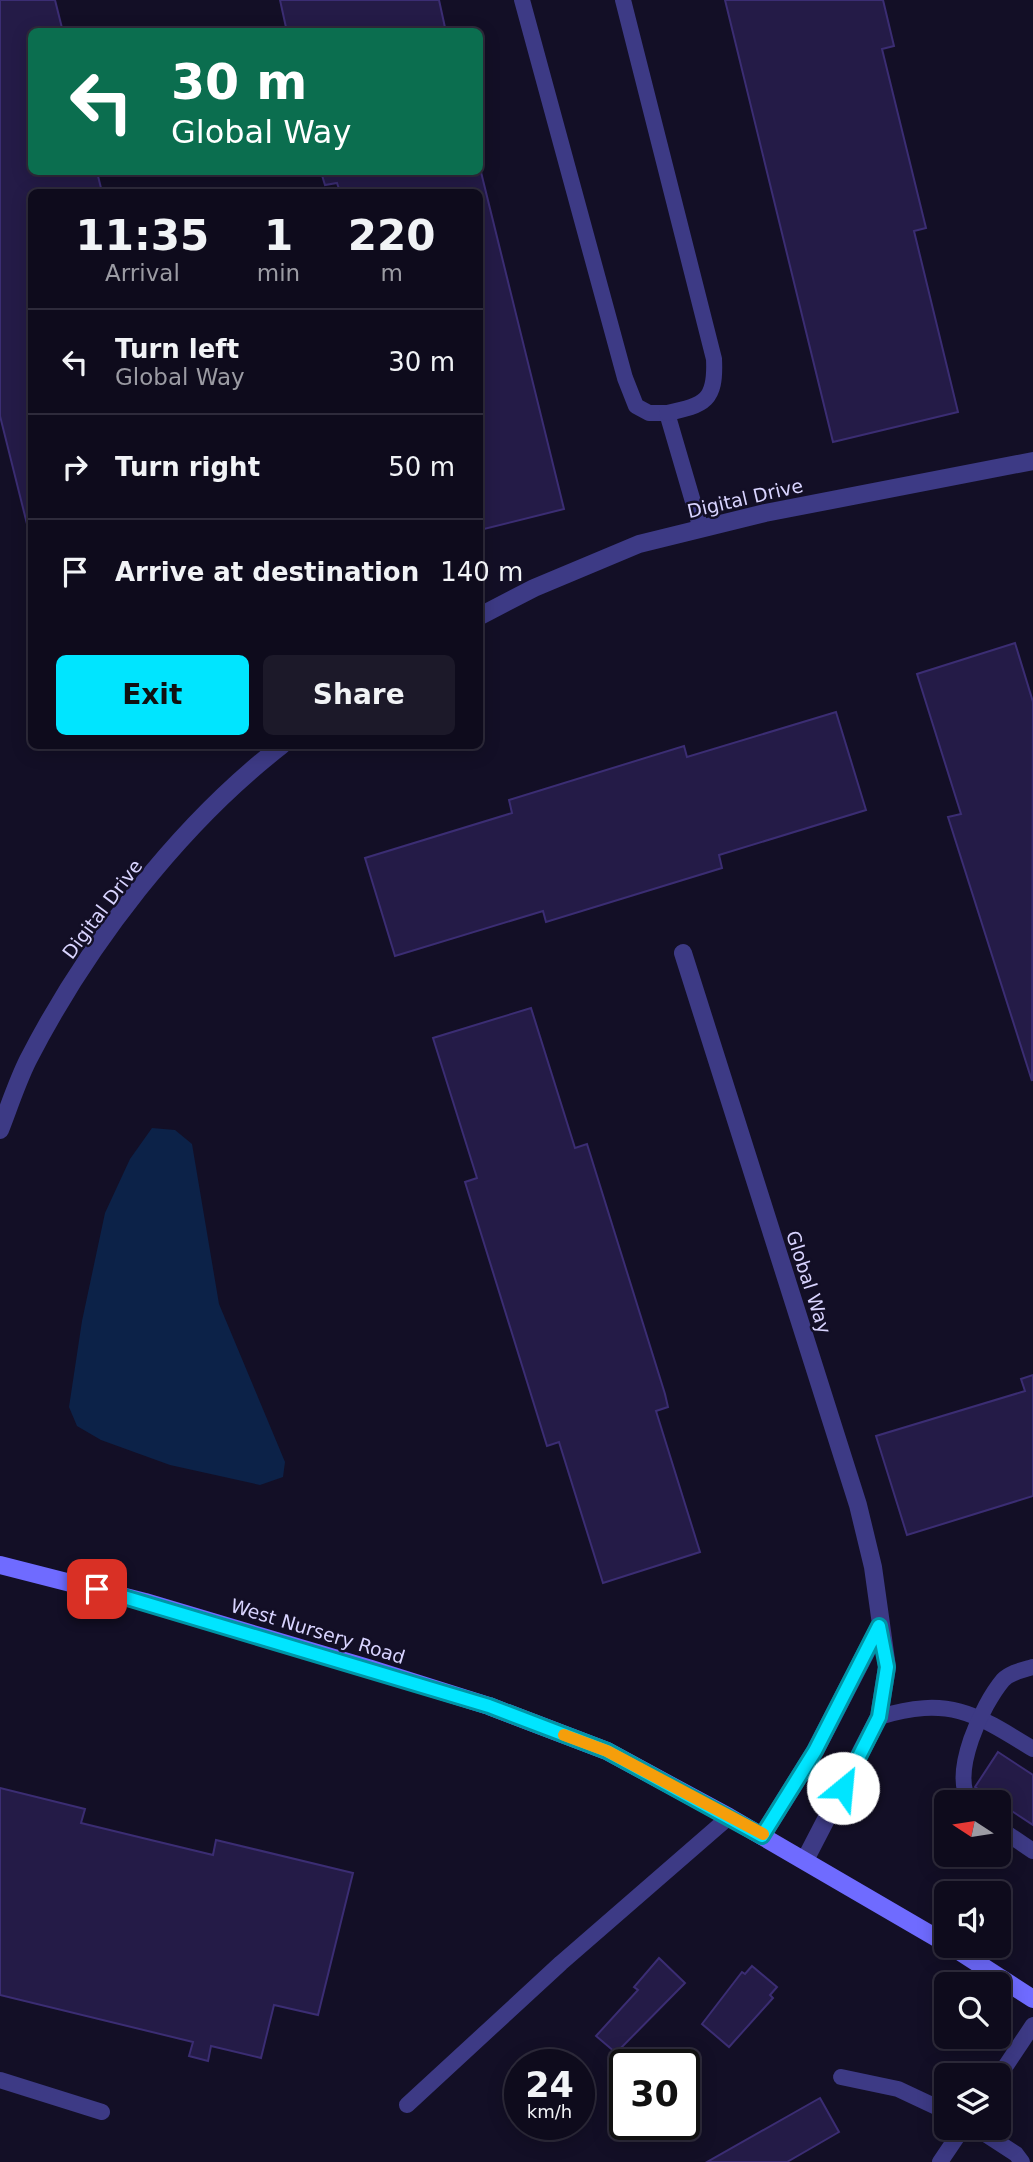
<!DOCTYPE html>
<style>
body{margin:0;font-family:"DejaVu Sans",sans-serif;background:#1c1929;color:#f1f3f6;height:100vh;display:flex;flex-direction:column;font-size:26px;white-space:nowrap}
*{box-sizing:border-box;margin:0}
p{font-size:23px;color:#9b9ba3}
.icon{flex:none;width:38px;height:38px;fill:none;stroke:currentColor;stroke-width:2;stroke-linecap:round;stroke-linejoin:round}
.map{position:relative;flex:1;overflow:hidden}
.panel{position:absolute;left:28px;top:189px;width:455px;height:560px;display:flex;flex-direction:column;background:#0e0b1c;border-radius:10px;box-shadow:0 4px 18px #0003,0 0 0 2px #2e2b3b}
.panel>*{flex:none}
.top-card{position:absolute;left:28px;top:28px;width:455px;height:147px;border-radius:10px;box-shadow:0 4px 18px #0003,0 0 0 2px #2e2b3b;background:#0b6e4f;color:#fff;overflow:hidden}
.needle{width:46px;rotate:282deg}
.controls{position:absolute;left:934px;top:1790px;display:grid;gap:14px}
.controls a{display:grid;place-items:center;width:77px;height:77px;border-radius:10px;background:#0e0b1c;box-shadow:0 4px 18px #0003,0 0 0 2px #2e2b3b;font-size:35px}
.speed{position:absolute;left:504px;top:2049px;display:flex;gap:14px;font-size:35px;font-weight:700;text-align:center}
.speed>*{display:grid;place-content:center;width:91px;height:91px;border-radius:50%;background:#0e0b1c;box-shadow:0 4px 18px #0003,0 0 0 2px #2e2b3b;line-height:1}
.speed small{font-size:18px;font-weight:400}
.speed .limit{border:4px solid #111;border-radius:10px;background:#fff;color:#111}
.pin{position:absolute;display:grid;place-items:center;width:60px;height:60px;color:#fff;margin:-30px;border-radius:14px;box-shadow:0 4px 10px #0006}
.me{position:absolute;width:77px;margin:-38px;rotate:28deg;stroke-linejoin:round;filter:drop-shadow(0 0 5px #0008)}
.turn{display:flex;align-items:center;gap:24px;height:147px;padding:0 28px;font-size:32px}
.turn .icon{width:91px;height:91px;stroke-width:2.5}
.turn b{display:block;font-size:49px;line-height:60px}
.eta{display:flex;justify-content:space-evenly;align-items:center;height:119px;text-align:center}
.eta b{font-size:42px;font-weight:700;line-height:49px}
.button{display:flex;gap:14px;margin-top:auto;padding:14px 28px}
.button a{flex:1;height:80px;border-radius:10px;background:#00e5ff;color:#111;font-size:28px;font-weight:700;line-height:80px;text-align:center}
.button a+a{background:#1c1929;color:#f1f3f6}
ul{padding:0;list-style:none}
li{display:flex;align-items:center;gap:21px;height:105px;padding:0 28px;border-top:2px solid #2e2b3b}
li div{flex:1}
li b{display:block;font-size:26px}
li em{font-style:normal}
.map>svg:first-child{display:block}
</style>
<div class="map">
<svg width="1033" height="2162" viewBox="0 0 1033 2162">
<rect width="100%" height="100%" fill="#130f26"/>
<!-- water -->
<path fill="#0c2248" d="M152 1128 175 1130 192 1144 219 1304 285 1462 283 1477 260 1485 170 1465 101 1440 77 1426 69 1407 82 1321 105 1213 130 1159Z"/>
<!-- building -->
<g fill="#241b47" stroke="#3b2d73" stroke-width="2">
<path d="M0 0H55L63 32H32V172H97L102 192H32V544L0 416Z"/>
<path d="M280 0H439L446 32H287Z"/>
<path d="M725 0H883L894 46 882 49 926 228 914 231 958 412 833 442Z"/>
<path d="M480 168 564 509 480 530V192H340L337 183 325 185 321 172H480Z"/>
<path d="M1015 643 1033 702 1032 1081 948 817 961 814 917 674Z"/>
<path d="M836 712 866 810 719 855 722 868 546 922 543 911 395 956 365 858 512 813 509 800 684 746 687 757Z"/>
<path d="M531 1008 575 1148 587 1144 665 1394 668 1407 656 1411 700 1552 603 1583 559 1442 547 1446 465 1182 477 1178 433 1038Z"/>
<path d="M1033 1375V1496L907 1535 876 1436 1025 1391 1021 1379Z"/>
<path d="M998 1752 1033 1775V1825L975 1787Z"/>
<path d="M0 1788 85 1809 81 1823 155 1841 213 1855 216 1840 353 1873 318 2015 274 2005 261 2058 211 2046 208 2061 189 2056 193 2042 0 1995Z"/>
<path d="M659 1958 685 1983 616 2053 596 2036 638 1990 634 1987Z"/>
<path d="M752 1966 777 1987 770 1995 773 1998 729 2047 702 2024 742 1972 745 1974Z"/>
<path d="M820 2098 839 2132 787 2162H707Z"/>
</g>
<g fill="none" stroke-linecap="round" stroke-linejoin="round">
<!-- service -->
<g stroke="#3d3a85" stroke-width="16">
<path d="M522 0 625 378 636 406 649 413H667L701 529"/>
<path d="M623 0 714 359C716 401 705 405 667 413"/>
<path d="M879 1717C949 1696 975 1713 1033 1749"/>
<path d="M970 1802C950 1773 982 1705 1003 1680 1011 1672 1023 1670 1033 1667"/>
<path d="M999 1828 1033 1851"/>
<path d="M999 2076 1033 2025"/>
<path d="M841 2077 898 2089 947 2112"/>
<path d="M0 2080 102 2112"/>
<path d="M407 2105 561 1963 729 1817"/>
<path d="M976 2128 1016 2154 1022 2162"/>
<path d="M940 2162 963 2128"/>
</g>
<!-- minor -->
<g stroke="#3d3a85" stroke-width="18">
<path d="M480 616 534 588 639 544 765 513 1033 461"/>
<path d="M683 953 858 1505 873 1567 887 1667 879 1717 805 1860"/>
<path d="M0 1130C9 1107 17 1082 28 1060 87 945 179 825 281 746"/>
<path d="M762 1836 815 1751 879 1627"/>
</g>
<!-- secondary -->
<g stroke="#6f6bff" stroke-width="18">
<path d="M0 1565 145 1602 371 1669 489 1706 607 1751 729 1817 947 1944"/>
<path d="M951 1946 1033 1999"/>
</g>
</g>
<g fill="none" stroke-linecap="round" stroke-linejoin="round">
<!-- route casing -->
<g stroke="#0095a6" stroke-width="18">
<path id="route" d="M97 1589 489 1706 607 1751 762 1836 815 1751 879 1626 887 1667 879 1717 843 1788"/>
</g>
<!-- route -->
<use href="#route" stroke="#00e5ff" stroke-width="12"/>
<!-- slow -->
<path stroke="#f59e0b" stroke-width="12" d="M564 1735 607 1751 763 1834"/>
</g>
<g text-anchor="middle" stroke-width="5" stroke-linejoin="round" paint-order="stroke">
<!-- street labels -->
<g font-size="19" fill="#d9d4ff" stroke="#130f26">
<text transform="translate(745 498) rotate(-13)" y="7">Digital Drive</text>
<text transform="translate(102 909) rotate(-53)" y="7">Digital Drive</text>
<text transform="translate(809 1282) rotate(72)" y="7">Global Way</text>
<text transform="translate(318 1631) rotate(17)" y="7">West Nursery Road</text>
</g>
</g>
</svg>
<div class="controls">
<a><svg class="needle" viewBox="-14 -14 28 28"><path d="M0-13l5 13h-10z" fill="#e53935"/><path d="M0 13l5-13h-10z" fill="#9b9ba3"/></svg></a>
<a><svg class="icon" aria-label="sound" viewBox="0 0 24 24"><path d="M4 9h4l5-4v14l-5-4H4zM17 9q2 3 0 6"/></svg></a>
<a><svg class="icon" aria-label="search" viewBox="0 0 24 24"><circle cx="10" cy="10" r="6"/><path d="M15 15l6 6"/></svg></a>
<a><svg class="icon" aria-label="layers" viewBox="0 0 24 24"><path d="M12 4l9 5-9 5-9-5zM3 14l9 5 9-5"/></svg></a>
</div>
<div class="speed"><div>24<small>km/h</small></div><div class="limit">30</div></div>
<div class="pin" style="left:97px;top:1589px;background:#d93025"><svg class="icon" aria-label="arrive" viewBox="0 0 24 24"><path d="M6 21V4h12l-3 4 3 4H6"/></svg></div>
<svg class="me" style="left:843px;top:1788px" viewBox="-20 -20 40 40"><circle r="19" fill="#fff"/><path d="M0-13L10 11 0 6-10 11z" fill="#00e5ff"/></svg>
<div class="top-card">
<div class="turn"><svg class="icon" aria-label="left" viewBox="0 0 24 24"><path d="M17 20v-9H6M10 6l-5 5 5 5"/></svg><div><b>30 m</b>Global Way</div></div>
</div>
<section class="panel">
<div class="eta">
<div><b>11:35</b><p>Arrival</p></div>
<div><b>1</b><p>min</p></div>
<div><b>220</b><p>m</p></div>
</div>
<ul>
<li><svg class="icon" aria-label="left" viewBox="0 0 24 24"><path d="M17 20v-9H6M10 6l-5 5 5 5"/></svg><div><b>Turn left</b><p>Global Way</p></div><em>30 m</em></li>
<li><svg class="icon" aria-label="right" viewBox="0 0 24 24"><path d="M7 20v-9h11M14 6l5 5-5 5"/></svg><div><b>Turn right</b></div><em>50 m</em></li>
<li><svg class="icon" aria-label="arrive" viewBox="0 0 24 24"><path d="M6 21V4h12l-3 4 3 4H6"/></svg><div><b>Arrive at destination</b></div><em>140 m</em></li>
</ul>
<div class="button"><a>Exit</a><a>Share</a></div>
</section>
</div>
